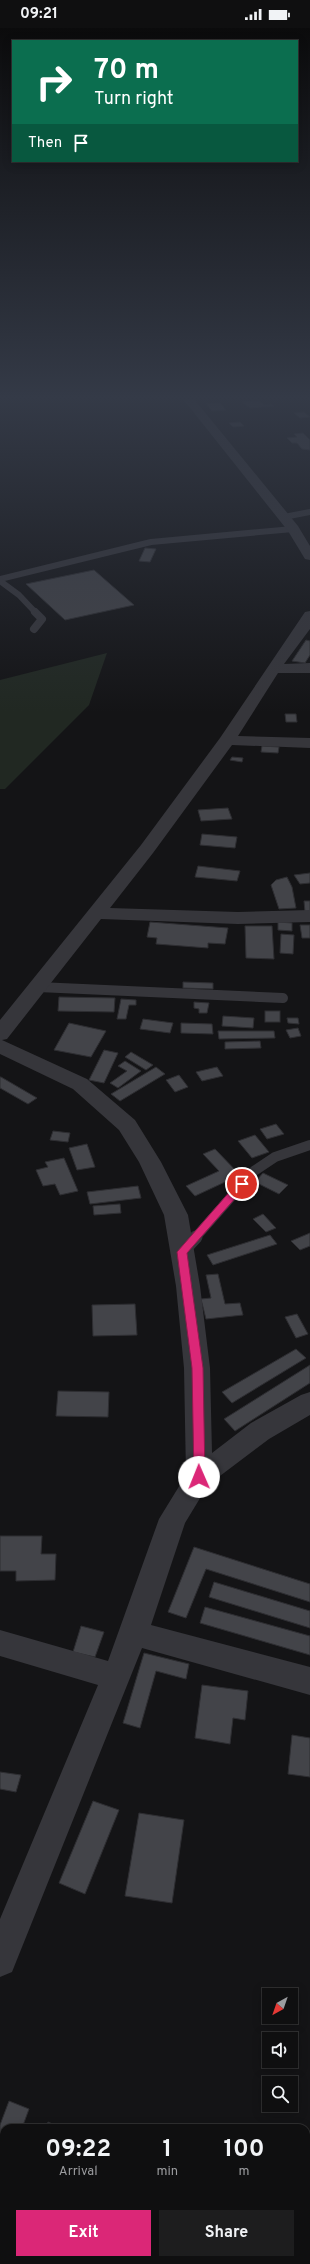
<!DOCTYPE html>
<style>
body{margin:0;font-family:Overpass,sans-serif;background:#1d1d1e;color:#f1f3f6;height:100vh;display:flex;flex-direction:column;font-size:15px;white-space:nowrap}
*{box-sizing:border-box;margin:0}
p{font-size:13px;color:#9b9c9f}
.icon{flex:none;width:22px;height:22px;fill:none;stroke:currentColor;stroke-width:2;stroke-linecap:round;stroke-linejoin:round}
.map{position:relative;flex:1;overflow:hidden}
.panel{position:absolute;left:0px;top:2096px;width:310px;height:140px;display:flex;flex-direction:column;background:#0f0f10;border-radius:12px 12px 0 0;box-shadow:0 2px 10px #0003,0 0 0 1px #2f2f30}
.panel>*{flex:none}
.hud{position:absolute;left:12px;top:12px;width:286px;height:122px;border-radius:0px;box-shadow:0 2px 10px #0003,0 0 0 1px #2f2f30;background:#0b6e4f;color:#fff;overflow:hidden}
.needle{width:26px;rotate:220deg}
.buttons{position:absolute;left:262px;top:1960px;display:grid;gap:8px}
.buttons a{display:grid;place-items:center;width:36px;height:36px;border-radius:0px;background:#0f0f10;box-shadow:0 2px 10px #0003,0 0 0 1px #2f2f30;font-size:20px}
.pin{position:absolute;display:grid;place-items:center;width:34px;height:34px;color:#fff;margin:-17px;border:2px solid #fff;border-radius:50%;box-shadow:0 1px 4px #0007}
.me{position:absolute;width:44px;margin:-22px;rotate:359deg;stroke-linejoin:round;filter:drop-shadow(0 0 3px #0008)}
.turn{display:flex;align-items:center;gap:14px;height:84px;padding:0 16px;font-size:18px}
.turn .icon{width:52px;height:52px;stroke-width:2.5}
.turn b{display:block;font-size:28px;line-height:34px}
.then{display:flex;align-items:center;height:38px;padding:0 16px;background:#0003;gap:8px;font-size:15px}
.eta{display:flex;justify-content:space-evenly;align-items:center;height:68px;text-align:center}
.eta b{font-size:24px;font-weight:700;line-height:28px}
.button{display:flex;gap:8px;margin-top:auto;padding:8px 16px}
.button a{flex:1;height:46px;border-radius:0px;background:#db2777;color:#fff;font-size:16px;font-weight:700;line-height:46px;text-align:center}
.button a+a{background:#1d1d1e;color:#f1f3f6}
.status{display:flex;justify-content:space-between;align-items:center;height:28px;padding:0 20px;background:#0f0f10;direction:ltr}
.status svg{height:11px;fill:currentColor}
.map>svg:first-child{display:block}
</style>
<div class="status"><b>09:21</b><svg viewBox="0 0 49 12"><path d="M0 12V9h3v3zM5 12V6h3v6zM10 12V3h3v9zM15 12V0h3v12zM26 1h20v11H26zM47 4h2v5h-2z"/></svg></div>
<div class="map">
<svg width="310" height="2236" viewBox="0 0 310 2236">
<rect width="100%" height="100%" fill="#141416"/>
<!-- green -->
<path fill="#212822" d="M107 625 89 677 5 761H0V652Z"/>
<!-- building -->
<g fill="#434449" stroke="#2e2e32">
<path d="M258 372 264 377 271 376 274 378 250 380 242 374Z"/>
<path d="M220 375 226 382 212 383 206 376Z"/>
<path d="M304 384 310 389 300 390 294 385Z"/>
<path d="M240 394 244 398 233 399 229 395Z"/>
<path d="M303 405 310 412V422L302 421 297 415H292L287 410 297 409 294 406Z"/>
<path d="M145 520 156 521 150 534 139 533Z"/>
<path d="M94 542 134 577 65 592 26 556Z"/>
<path d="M306 612 310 613V627L305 635 292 633Z"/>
<path d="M285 686H296L297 694H286Z"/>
<path d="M262 718 279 719 278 725 261 724Z"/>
<path d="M232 729 243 730 242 734 230 732Z"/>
<path d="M228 780 232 791 201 793 198 782Z"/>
<path d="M202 806 237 809 235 820 200 817Z"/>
<path d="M198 838 240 843 237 853 195 849Z"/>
<path d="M310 845V855L300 856 294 847Z"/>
<path d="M287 849 292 859 296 880 279 881 271 857 276 852Z"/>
<path d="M304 873H310V884H305Z"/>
<path d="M150 894 228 900 225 916 208 915V920L156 916 157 910 147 909Z"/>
<path d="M278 894 292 895V903L278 902Z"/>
<path d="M300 897H310V910H302Z"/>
<path d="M245 898H272L274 931 246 930Z"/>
<path d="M281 906 294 907 293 926 280 925Z"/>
<path d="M183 954 213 955V961L183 960Z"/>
<path d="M59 969 115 970 114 984 58 983Z"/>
<path d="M121 971 136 972V977H129L126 991H117Z"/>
<path d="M194 974 209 975 207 985H199V981L194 980Z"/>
<rect x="265" y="983" width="15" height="11"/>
<path d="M223 988 254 990 253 1000 222 998Z"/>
<path d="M287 990H298L299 996 288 995Z"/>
<path d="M143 991 173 995 170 1005 140 1001Z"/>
<path d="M69 995 106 1003 91 1029 54 1022Z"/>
<path d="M181 995 212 996 213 1006 181 1005Z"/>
<path d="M298 1000 301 1008 290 1010 286 1002Z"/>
<path d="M218 1003H274L275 1010 219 1011Z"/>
<path d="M260 1013 261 1020 225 1021V1014Z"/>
<path d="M104 1022 118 1025 104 1055 89 1052Z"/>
<path d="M131 1024 153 1037 146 1042 125 1029Z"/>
<path d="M125 1033 141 1043 118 1060 110 1055 127 1043 118 1038Z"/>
<path d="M156 1039 165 1046 120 1073 111 1066Z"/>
<path d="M217 1039 223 1048 202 1053 196 1044Z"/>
<path d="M179 1047 188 1059 175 1064 166 1052Z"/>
<path d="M0 1049H1L37 1070 28 1076 0 1060Z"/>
<path d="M276 1096 284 1106 267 1111 260 1101Z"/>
<path d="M53 1103 70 1105 68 1114 50 1112Z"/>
<path d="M255 1107 269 1124 252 1130 238 1113Z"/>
<path d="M87 1116 95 1139 77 1142 69 1120Z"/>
<path d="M215 1121 240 1147 195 1168 186 1158 219 1143 203 1126Z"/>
<path d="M64 1130 78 1163 60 1167 55 1156 43 1158 36 1142 48 1139 45 1134Z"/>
<path d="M263 1145 288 1157 279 1166 255 1154Z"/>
<path d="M138 1158 141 1170 90 1176 87 1164Z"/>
<path d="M120 1176 121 1185 94 1187 93 1178Z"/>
<path d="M263 1186 276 1200 266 1204 253 1191Z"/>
<path d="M310 1205V1218L300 1222 291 1213Z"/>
<path d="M270 1207 277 1216 213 1237 207 1227Z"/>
<path d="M218 1246 225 1276 240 1275 243 1287 206 1291 201 1271 211 1270 206 1247Z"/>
<path d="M135 1276 137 1307 93 1308 92 1277Z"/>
<path d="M297 1286 308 1306 296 1310 285 1289Z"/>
<path d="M296 1321 306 1330 232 1375 222 1364Z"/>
<path d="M310 1337V1355L235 1403 224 1391Z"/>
<path d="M58 1363 109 1364 108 1389 56 1388Z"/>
<path d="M0 1508H42L41 1526H56L55 1552 16 1553V1543H0Z"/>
<path d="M194 1519 310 1556V1574L206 1541 186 1590 168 1584Z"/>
<path d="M214 1554 310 1583V1600L209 1569Z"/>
<path d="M205 1579 310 1608V1627L200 1595Z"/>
<path d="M81 1598 104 1604 95 1629 73 1624Z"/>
<path d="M144 1625 189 1636 186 1651 156 1643 140 1700 123 1695Z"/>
<path d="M202 1657 248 1663 245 1692 233 1690 230 1716 195 1710Z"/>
<path d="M292 1707 310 1710V1749L288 1746Z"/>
<path d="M0 1744 21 1747 16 1764 0 1761Z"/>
<path d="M93 1773 119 1782 85 1866 59 1855Z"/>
<path d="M139 1785 184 1792 172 1875 125 1868Z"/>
<path d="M9 2073 29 2081 22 2100H4V2149L0 2160V2097Z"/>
<path d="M48 2094 62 2100H46Z"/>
<path d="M160 2232H162L176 2236H159Z"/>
<path d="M180 2232H244L243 2236H179Z"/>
</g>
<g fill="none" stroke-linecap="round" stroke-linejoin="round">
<!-- lane-far3 -->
<g stroke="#36363b" stroke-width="6">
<path d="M284 489 310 484"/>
<path d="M0 551 151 514 293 501"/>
<path d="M0 553 19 567 36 585"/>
</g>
<!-- lane-far2 -->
<path stroke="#36363b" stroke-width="8" d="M34 601 42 591 35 584"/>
<!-- lane-far1 -->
<g stroke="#36363b" stroke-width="10">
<path d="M38 959 283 970"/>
<path d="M195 1210 254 1143 275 1129 310 1117"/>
</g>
<!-- lane -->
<path stroke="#36363b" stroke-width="13" d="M183 1223 196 1209"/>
<!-- street -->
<g fill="#36363b" fill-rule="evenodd">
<path d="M183 371H194L298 498 310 518V532L305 531 288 503Z"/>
<path d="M310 583V601L284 636 310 635V645H278L238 708 310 710V720L232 717 153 825 110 880 238 884 310 882V894L238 896 101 891 7 1011 2 1012 87 1051 135 1092 161 1134 188 1187 200 1258 210 1340 212 1425 251 1395 301 1367 310 1364V1387L269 1411 208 1457 185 1495 151 1597 310 1639V1667L142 1620 12 1944 0 1949V1891L98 1657 0 1628V1602L108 1633 159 1491 186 1447 184 1340 176 1258 164 1187 139 1134 119 1102 73 1061 0 1026V992L141 817 220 710 305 584Z"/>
</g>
</g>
<!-- sky -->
<linearGradient id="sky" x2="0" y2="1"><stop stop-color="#0b0b0c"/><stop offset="0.54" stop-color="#343a47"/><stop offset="1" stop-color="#343a47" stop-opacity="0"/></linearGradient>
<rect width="310" height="684" fill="url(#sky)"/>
<!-- route -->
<path fill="#db2777" stroke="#8e194d" d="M242 1152 247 1156 246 1158 187 1225 203 1340 205 1449 199 1454 194 1449 192 1340 177 1224 239 1153Z"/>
</svg>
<div class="buttons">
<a><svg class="needle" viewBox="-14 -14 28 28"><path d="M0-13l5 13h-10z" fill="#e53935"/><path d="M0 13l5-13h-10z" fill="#9b9c9f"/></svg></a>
<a><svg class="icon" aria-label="sound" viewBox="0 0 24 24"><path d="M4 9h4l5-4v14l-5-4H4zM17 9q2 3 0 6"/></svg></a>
<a><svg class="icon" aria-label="search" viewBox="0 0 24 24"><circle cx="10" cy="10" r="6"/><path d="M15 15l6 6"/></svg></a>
</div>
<div class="pin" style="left:242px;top:1156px;background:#d93025"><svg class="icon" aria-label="arrive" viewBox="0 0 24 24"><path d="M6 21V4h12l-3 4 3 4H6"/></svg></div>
<svg class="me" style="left:199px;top:1449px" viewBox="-20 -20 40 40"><circle r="19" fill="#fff"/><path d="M0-13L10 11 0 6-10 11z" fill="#db2777"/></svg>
<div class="hud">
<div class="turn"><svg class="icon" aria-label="right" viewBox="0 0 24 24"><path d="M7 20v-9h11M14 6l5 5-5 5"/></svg><div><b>70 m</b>Turn right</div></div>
<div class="then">Then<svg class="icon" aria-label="arrive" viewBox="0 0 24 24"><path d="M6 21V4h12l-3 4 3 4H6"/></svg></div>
</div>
<section class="panel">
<div class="eta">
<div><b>09:22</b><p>Arrival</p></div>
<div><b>1</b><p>min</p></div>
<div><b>100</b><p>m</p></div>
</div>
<div class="button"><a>Exit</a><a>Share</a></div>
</section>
</div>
